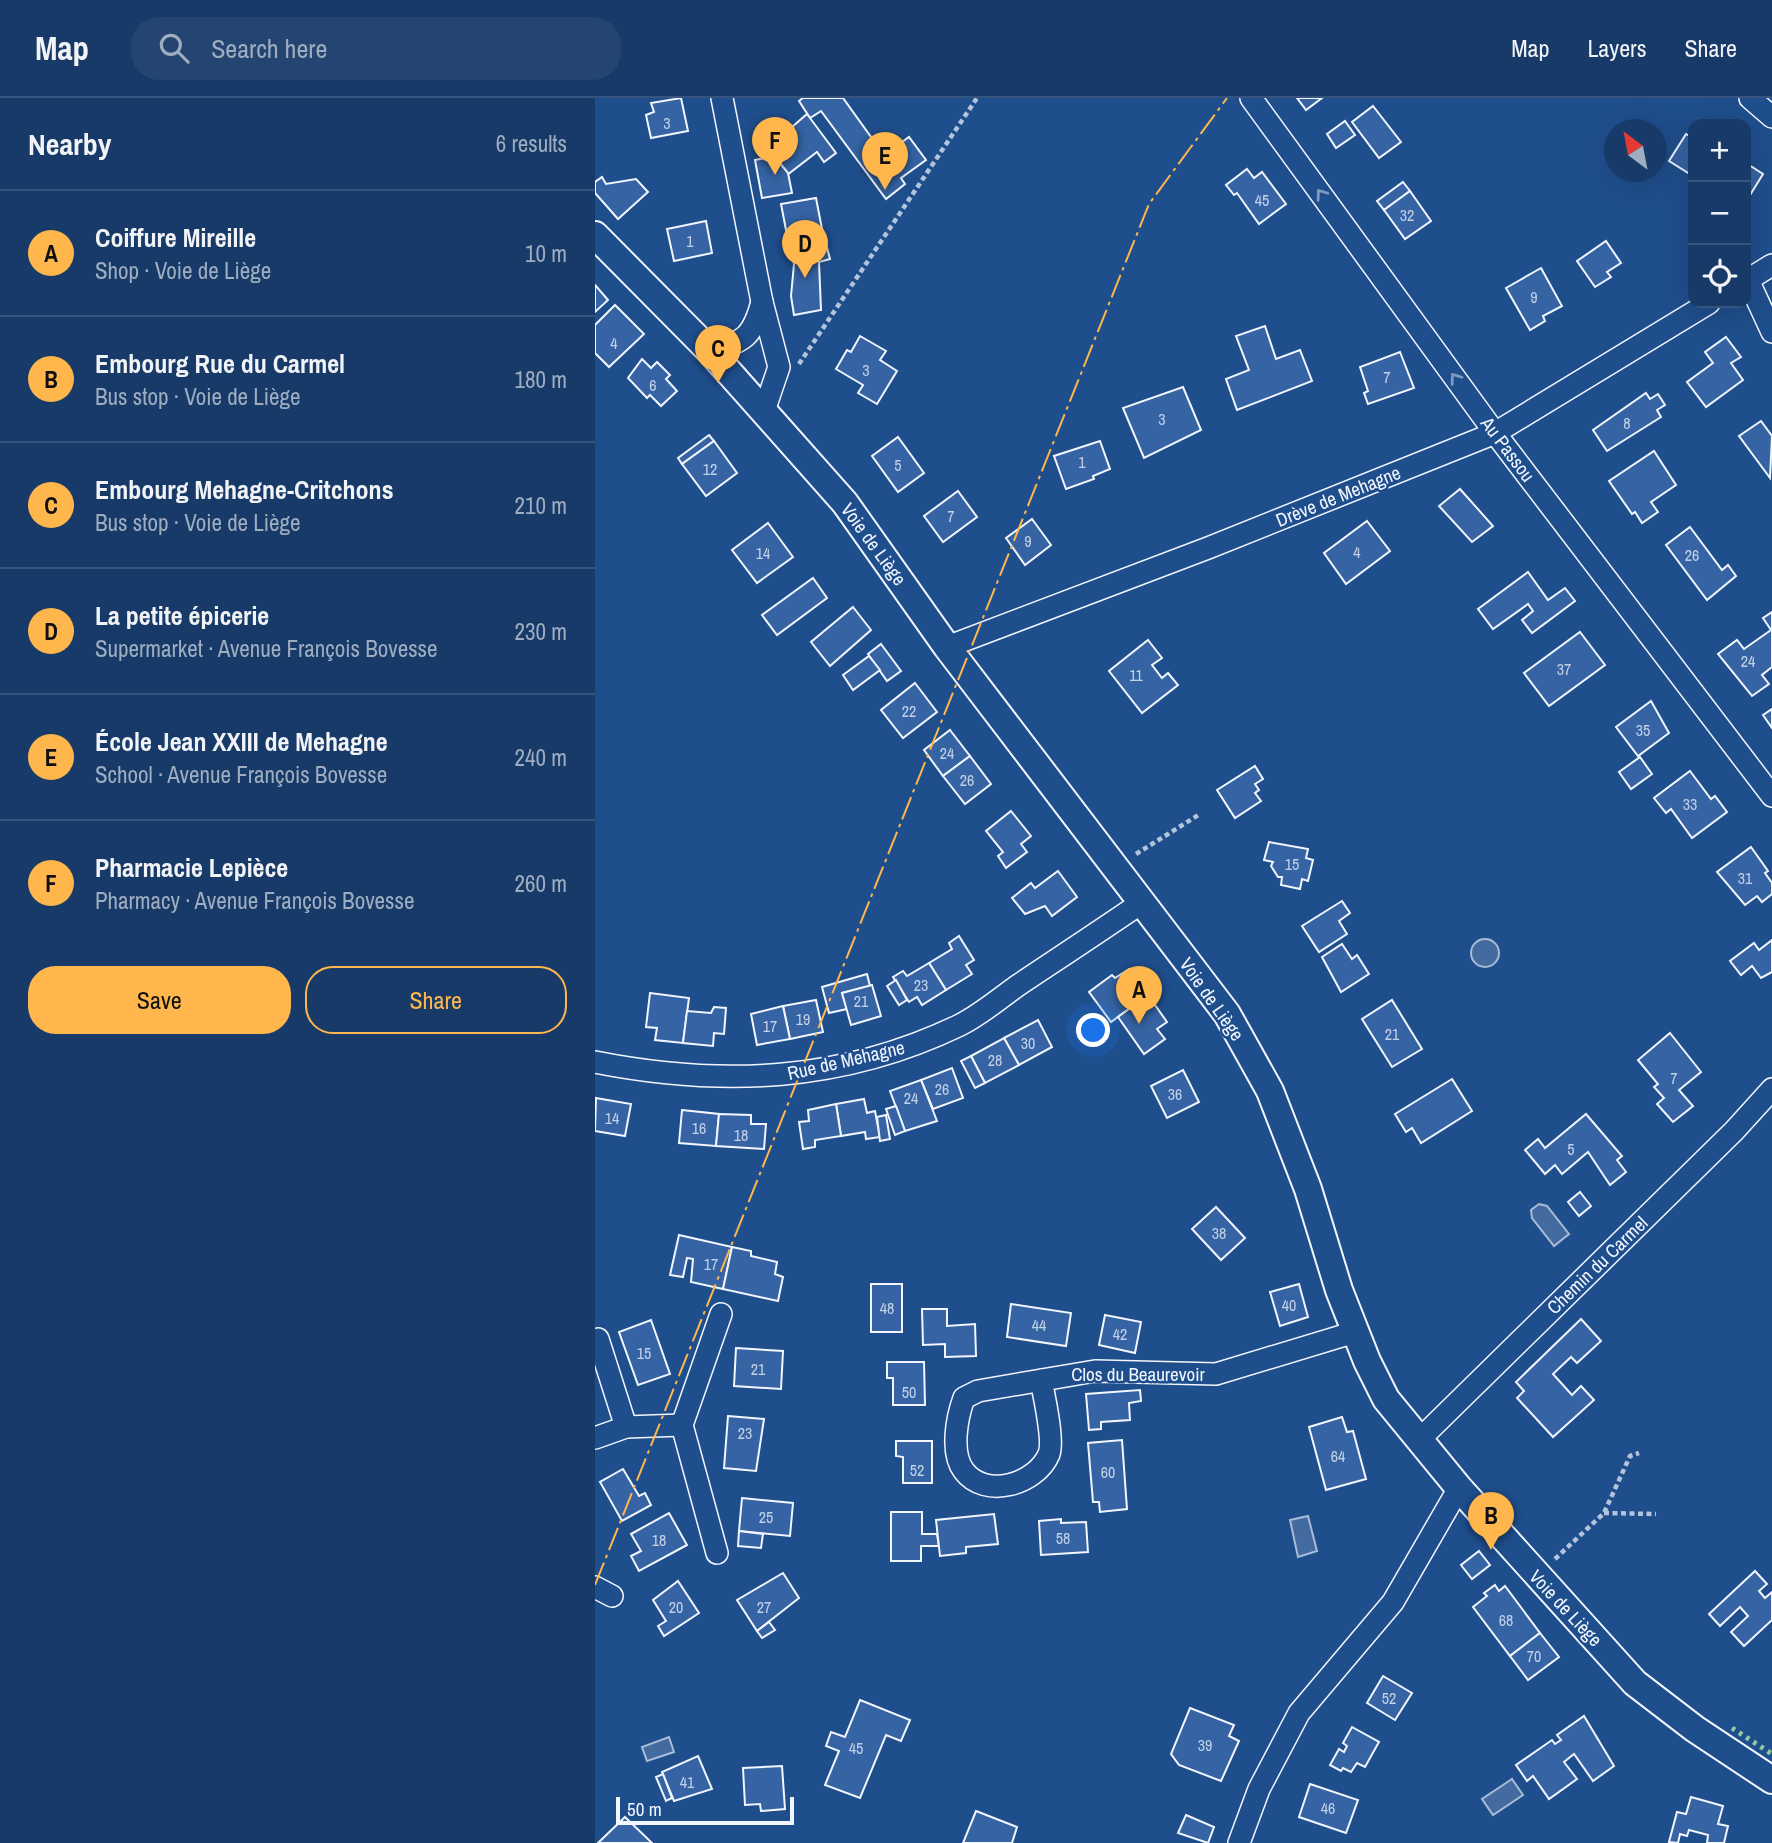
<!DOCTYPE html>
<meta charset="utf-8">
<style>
body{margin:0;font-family:"Archivo Narrow",sans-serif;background:#244571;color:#f1f3f6}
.controls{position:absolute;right:21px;top:21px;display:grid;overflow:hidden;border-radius:14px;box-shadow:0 7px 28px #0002}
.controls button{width:63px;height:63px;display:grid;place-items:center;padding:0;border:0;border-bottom:2px solid #36547d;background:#173a69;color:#f1f3f6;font:35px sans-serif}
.compass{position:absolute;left:1009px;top:21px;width:63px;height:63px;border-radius:50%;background:#173a69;box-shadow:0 7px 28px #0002;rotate:328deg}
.scale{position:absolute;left:21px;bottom:18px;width:178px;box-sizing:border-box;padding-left:7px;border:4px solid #f2f6ff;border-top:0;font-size:19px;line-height:24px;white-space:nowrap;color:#f2f6ff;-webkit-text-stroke:5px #1f4e8c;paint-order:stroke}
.you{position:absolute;left:499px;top:933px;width:24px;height:24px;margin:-18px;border:5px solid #fff;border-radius:50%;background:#1a73e8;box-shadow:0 0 0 10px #1a73e833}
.badge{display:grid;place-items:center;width:46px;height:46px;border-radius:50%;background:#ffb74d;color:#111;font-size:23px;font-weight:700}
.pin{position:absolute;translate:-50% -58px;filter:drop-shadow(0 2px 4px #0008)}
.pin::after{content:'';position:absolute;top:37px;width:24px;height:21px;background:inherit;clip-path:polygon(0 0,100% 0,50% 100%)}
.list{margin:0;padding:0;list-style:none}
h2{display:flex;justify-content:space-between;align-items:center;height:91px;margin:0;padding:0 28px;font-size:30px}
h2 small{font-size:23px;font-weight:400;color:#9eadc0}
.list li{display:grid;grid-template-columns:46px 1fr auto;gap:21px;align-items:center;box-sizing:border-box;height:126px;padding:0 28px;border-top:2px solid #36547d}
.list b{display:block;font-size:26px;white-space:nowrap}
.list p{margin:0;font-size:23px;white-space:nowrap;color:#9eadc0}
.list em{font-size:23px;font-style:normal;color:#9eadc0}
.actions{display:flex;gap:14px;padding:21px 28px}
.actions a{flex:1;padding:16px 0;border:2px solid #ffb74d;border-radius:28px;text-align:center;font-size:24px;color:#ffb74d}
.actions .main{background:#ffb74d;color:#111}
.icon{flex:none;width:38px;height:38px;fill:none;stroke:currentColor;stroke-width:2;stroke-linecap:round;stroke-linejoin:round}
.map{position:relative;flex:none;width:1177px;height:1745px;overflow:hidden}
header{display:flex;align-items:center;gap:42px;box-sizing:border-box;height:98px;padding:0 35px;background:#173a69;border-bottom:2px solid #36547d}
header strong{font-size:33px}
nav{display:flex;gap:38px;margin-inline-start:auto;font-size:24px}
.search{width:490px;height:63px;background:#244571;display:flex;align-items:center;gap:18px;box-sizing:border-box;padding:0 24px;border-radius:28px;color:#9eadc0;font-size:26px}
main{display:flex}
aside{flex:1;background:#173a69}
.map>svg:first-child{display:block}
.water{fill:#446ba0;stroke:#a8bbd7;stroke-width:2}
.building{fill:#3563a3;stroke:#f2f6ff;stroke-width:2}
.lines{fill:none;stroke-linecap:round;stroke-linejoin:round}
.minor-casing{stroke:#f2f6ff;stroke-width:24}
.tertiary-casing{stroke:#f2f6ff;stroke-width:30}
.path{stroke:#b3c4dc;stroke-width:4.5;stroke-dasharray:5 3.5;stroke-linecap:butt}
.minor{stroke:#1f4e8c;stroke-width:21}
.tertiary{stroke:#1f4e8c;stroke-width:26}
.hedge{stroke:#97c8a6;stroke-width:5;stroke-dasharray:3.5 5;stroke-linecap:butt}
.power{stroke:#ffb74d;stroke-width:2;stroke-dasharray:24 5 3.5 5;stroke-linecap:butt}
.oneway{stroke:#7e9ac0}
.labels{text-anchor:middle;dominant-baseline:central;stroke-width:5;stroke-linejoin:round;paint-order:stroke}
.number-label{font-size:16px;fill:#c3d1e8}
.street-label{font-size:19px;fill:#f2f6ff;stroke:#1f4e8c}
</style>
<header>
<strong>Map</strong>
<div class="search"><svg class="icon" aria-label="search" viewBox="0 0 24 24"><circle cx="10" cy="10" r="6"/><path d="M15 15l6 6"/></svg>Search here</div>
<nav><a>Map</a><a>Layers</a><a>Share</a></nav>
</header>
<main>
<aside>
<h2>Nearby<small>6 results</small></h2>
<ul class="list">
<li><span class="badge">A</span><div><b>Coiffure Mireille</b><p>Shop · Voie de Liège</p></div><em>10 m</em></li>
<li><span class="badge">B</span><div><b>Embourg Rue du Carmel</b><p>Bus stop · Voie de Liège</p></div><em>180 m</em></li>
<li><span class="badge">C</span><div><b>Embourg Mehagne-Critchons</b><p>Bus stop · Voie de Liège</p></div><em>210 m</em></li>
<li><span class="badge">D</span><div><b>La petite épicerie</b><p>Supermarket · Avenue François Bovesse</p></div><em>230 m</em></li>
<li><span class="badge">E</span><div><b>École Jean XXIII de Mehagne</b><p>School · Avenue François Bovesse</p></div><em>240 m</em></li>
<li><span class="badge">F</span><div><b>Pharmacie Lepièce</b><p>Pharmacy · Avenue François Bovesse</p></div><em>260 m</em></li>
</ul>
<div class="actions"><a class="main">Save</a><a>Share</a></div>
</aside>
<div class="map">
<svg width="1177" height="1745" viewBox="0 0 1177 1745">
<rect width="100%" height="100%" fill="#1f4e8c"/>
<g class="water">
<circle cx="890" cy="855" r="14"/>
<polygon points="944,1106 952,1108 974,1136 959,1148 937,1120 936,1112"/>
<polygon points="713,1418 722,1453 703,1459 695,1422"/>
<polygon points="74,1639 79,1654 52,1663 47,1649"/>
<polygon points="917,1681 928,1697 898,1717 887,1701"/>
</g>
<g class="building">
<polygon points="86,0 93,33 56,40 51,17 59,14 56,5"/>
<polygon points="208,0 248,0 289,57 314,39 331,62 306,80 310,86 291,101 226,13 215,20 204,3"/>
<polygon points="702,0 727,0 711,12"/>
<polygon points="778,8 806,44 784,60 757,24"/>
<polygon points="212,16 241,55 229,64 222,54 192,77 174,53 192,40 189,36"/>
<polygon points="750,23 760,37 741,50 732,36"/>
<polygon points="1091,36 1098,40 1098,78 1074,63"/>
<polygon points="179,58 193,75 197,95 167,100 160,62"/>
<polygon points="1151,65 1168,76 1152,102 1151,101"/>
<polygon points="652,71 659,80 667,74 691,106 664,126 642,95 639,97 631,87"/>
<polygon points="7,79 11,86 41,81 53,94 23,121 0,95 0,84"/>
<polygon points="808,84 815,93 789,112 782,103"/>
<polygon points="815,93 836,123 810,141 789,112"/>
<polygon points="221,100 227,131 192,137 186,106"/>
<polygon points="111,123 117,155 79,163 72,131"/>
<polygon points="227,131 235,161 224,164 226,212 199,217 196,198 199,166 192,137"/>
<polygon points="1011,143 1026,165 1012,174 1016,179 1000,189 982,163"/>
<polygon points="946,170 967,208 948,218 950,223 935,232 911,190"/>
<polygon points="0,187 13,202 0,214"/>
<polygon points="20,207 49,236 14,269 0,255 0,227"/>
<polygon points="670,228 681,261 705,252 717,283 642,312 631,281 654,272 641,238"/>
<polygon points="265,238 291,253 285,262 302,273 282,306 263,295 268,287 241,271 252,252 256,254"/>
<polygon points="1131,239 1146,259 1136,265 1148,282 1111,309 1092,284 1118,265 1110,254"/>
<polygon points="805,254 819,290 773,306 769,295 773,293 765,269"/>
<polygon points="47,261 56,270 62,264 75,277 71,281 82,293 66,308 55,297 52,300 33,280"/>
<polygon points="588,289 606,332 549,360 528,310"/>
<polygon points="1051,295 1055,301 1063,296 1070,307 1062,312 1066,319 1012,353 998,332"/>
<polygon points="1166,323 1177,338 1175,380 1144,338"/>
<polygon points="114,337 119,343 87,366 83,360"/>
<polygon points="303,339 329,375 303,394 277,358"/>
<polygon points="119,343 142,375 111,398 87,366"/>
<polygon points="505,343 515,371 498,378 499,381 471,391 459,358"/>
<polygon points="1059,353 1081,387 1056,404 1063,414 1047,425 1040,414 1037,416 1014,383"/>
<polygon points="865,391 898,428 877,444 844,408"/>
<polygon points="363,393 382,419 348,444 329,418"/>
<polygon points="437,421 456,447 430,467 411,440"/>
<polygon points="772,423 795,453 751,486 729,455"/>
<polygon points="173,425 198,459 162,485 137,452"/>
<polygon points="1095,429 1127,472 1133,467 1141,478 1112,502 1071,447"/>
<polygon points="933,474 953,502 970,490 980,503 937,535 927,522 938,513 933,506 898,531 883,511"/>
<polygon points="218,480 232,500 182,537 167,517"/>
<polygon points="258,509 276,532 235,568 216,544"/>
<polygon points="1177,514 1177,569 1167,577 1174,586 1157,598 1123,556 1142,542 1149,551 1176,532 1168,520"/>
<polygon points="985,534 1010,567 954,608 929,575"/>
<polygon points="553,542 567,560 557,567 567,580 573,575 583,587 547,615 514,573"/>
<polygon points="286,546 306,573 292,583 273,556"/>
<polygon points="274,558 285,572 258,592 248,577"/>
<polygon points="320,585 342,614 308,640 286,612"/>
<polygon points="1056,603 1074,635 1043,658 1021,629"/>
<polygon points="1177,611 1177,630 1168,617"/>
<polygon points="355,632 375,658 348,678 329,652"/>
<polygon points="375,658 396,686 370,706 348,678"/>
<polygon points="1045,659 1057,676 1036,691 1024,674"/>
<polygon points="660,668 668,681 660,686 664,692 660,695 666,703 640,720 622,692"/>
<polygon points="1095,673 1116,701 1120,698 1132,714 1097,740 1076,711 1071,715 1059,700"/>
<polygon points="416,713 436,738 426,746 432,754 411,770 403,758 408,754 391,733"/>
<polygon points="674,744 713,751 711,760 718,762 713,783 707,781 705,791 686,787 687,779 683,779 676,768 678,764 669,762"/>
<polygon points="1156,749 1173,773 1170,775 1177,785 1177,796 1167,804 1162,798 1150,807 1122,774"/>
<polygon points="463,773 482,799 457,818 450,808 430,816 417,800 436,785 440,790"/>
<polygon points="747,803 755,815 744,823 752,836 724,854 707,828"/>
<polygon points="364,838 379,862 371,867 377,876 351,892 334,865 357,851 354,845"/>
<polygon points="1177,842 1177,874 1166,880 1157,868 1146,877 1135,863 1159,845 1164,852"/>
<polygon points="747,846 757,861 762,857 774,876 746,894 727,859"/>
<polygon points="334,865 351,892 327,907 322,899 314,904 298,879 308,873 312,878"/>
<polygon points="534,871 553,897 516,924 494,894 517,877 520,880"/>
<polygon points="272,876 275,888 247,895 252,911 234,915 227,889"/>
<polygon points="301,882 312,902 304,907 292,888"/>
<polygon points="277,887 286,918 256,927 247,895"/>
<polygon points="55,895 94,900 88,945 60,942 62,930 51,929"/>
<polygon points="553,897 572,924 562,931 570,941 549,956 523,919"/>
<polygon points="221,902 228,934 195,941 188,908"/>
<polygon points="797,902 827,951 797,969 767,921"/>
<polygon points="188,908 195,941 162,947 156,916"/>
<polygon points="119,909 131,910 129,936 119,935 118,948 88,945 92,913 116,915"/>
<polygon points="443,922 457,949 424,967 409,940"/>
<polygon points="1075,935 1106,974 1084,992 1098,1008 1078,1024 1062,1006 1069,1000 1059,989 1063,986 1043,962"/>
<polygon points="409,940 424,967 390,985 376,958"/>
<polygon points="376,958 390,985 380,990 366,963"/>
<polygon points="357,970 368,1000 338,1011 326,982"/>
<polygon points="588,972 604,1004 572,1020 556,988"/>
<polygon points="857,981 877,1013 826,1045 817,1030 811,1034 800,1016"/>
<polygon points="326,982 342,1023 310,1033 295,993"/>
<polygon points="1,1000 36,1006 30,1038 0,1033"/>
<polygon points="269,1001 272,1015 280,1013 285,1039 271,1041 270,1034 246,1038 241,1006"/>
<polygon points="241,1006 246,1038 220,1042 220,1049 208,1051 204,1024 214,1023 213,1012"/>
<polygon points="301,1008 310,1033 300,1037 291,1011"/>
<polygon points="87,1012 124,1016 121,1048 84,1045"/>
<polygon points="124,1016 156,1017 156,1026 171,1026 169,1051 121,1048"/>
<polygon points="991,1016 1027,1058 1022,1062 1031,1074 1015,1087 993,1054 967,1076 960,1067 950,1076 930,1052 943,1041 950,1050"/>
<polygon points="291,1017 295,1041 285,1043 282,1019"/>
<polygon points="985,1094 996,1108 984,1118 973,1104"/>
<polygon points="621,1109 650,1140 626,1162 597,1131"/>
<polygon points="84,1137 137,1149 128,1191 96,1184 98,1161 92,1160 88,1179 75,1177"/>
<polygon points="137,1149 156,1153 156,1158 182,1164 180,1176 188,1179 183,1203 128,1191"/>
<rect x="276" y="1186" width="31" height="48"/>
<polygon points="704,1186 713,1219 685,1228 675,1194"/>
<polygon points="416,1206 476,1215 471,1248 412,1239"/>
<polygon points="327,1211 352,1211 352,1228 380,1226 381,1258 350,1259 350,1246 328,1247"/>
<polygon points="510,1217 546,1224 540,1255 504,1247"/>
<polygon points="986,1221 1006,1243 982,1265 976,1259 958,1276 977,1297 986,1288 999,1302 958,1339 922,1300 929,1293 921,1284"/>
<polygon points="56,1222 75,1276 43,1287 24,1234"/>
<polygon points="141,1250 188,1253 186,1291 139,1288"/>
<polygon points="292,1264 329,1264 330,1307 298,1307 298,1280 292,1280"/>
<polygon points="545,1292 546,1303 534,1305 535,1322 506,1324 506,1331 494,1332 491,1296"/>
<polygon points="133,1318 169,1321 161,1373 129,1370"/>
<polygon points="747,1319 752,1334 758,1333 771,1381 731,1392 714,1329"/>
<polygon points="527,1342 532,1411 505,1414 504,1404 498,1404 493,1345"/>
<polygon points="301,1343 337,1343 337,1385 308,1385 308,1359 301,1358"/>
<polygon points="28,1371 44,1398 50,1395 56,1407 27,1423 5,1384"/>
<polygon points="147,1400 198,1405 195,1438 144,1433"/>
<polygon points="296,1414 327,1414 327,1436 342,1436 344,1448 326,1448 326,1463 296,1463"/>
<polygon points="74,1415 92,1447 44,1473 36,1458 46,1453 36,1436"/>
<polygon points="399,1416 403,1446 371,1449 371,1455 345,1458 341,1422"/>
<polygon points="466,1421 466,1425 491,1424 493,1454 446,1457 444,1423"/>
<polygon points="144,1433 168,1436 166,1450 143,1448"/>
<polygon points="884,1453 895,1467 877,1481 866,1467"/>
<polygon points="1160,1473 1172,1486 1164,1493 1170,1500 1177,1494 1177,1522 1149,1548 1136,1534 1153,1518 1145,1509 1125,1528 1114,1516"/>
<polygon points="188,1475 204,1500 162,1533 142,1502"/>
<polygon points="83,1483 104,1515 69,1538 63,1528 71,1523 58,1502"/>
<polygon points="900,1487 904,1493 910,1488 945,1535 915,1558 878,1509 892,1498 889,1495"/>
<polygon points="174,1524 180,1532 167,1540 162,1533"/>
<polygon points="945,1535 964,1559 933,1582 915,1558"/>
<polygon points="788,1578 817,1595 800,1622 772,1605"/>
<polygon points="265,1602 315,1622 306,1643 291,1637 265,1700 230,1687 244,1653 231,1648 236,1634 250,1639"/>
<polygon points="595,1610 639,1627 634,1638 644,1643 626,1683 584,1667 576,1656"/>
<polygon points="989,1618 1019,1668 998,1683 979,1656 969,1664 982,1681 954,1701 938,1678 932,1683 921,1667 957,1642 960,1646 966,1642 962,1637"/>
<polygon points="757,1629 784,1644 770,1669 762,1665 756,1674 748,1670 746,1673 735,1667 744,1651 749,1654 752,1648 748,1645"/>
<polygon points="103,1658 117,1691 79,1703 67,1674"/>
<polygon points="187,1668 190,1711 166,1713 165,1706 150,1707 148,1670"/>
<polygon points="68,1676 77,1700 71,1703 61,1679"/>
<polygon points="715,1686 763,1702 751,1735 704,1719"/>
<polygon points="1096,1699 1128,1708 1123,1726 1133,1728 1129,1745 1112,1745 1113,1737 1094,1732 1092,1738 1085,1736 1083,1745 1074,1744 1082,1714 1091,1716"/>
<polygon points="381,1713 422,1729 417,1745 368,1745"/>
<polygon points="591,1717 619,1729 613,1745 583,1735"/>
<polygon points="30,1719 57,1745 3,1745"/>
</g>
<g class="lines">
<defs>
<g id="minor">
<polyline points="127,0 167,204 184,269 169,313"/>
<polyline points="656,0 900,335 1177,698"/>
<polyline points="1155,0 1177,19"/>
<polyline points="1153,182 1177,234"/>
<polyline points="1151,183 1177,167"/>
<path d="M 116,254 C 149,242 157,241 167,204"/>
<polyline points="352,549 613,450 900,335 1114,205"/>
<path d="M 0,964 C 127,989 247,984 365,927 C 385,917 404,901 422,888 C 464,860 505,833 546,805"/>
<polyline points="3,1241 31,1329"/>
<path d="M 446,1282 C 449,1297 459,1343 454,1356 C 441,1387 390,1401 369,1373 C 355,1355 362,1319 369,1300 L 383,1293 L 500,1273 L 621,1276 L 760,1234"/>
<polyline points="0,1340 31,1329 87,1327"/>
<polyline points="825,1341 1139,1033 1177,991"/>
<polyline points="122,1455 87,1327 126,1216"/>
<polyline points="0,1489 17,1498"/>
<polyline points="644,1745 664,1691 704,1615 798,1504 864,1390"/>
</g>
<polyline id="tertiary" points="0,137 116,254 250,405 352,549 632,916 675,993 713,1091 744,1192 772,1263 791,1301 864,1390 1040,1585 1100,1631 1177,1682"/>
</defs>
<use href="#minor" class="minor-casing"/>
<use href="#tertiary" class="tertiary-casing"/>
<g class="path">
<polyline points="204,266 382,0"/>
<polyline points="541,756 605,716"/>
<polyline points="1009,1415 1061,1416"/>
<polyline points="960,1461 1009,1415 1035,1358 1044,1355"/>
</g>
<use href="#minor" class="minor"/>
<use href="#tertiary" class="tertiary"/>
<polyline class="hedge" points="1137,1630 1177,1656"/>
<polyline class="power" points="0,1487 554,106 632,0"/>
</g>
<defs><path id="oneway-chevron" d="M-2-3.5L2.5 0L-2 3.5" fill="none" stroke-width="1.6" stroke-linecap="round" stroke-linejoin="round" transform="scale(1.75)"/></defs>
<g class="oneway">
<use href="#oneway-chevron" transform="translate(726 96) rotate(-126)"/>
<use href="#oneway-chevron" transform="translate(860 280) rotate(-126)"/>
</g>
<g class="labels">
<g class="number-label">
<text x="72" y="25">3</text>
<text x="667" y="102">45</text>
<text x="812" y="117">32</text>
<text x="95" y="143">1</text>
<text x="939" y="199">9</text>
<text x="19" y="245">4</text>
<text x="271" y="272">3</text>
<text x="792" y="279">7</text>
<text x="58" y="287">6</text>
<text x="567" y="321">3</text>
<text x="1032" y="325">8</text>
<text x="487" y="364">1</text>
<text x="303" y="367">5</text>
<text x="115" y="371">12</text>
<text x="356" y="418">7</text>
<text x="433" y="443">9</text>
<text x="762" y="454">4</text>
<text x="168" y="455">14</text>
<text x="1097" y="457">26</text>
<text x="1153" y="563">24</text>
<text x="969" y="571">37</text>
<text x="541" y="577">11</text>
<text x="314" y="613">22</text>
<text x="1048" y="632">35</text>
<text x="352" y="655">24</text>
<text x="372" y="682">26</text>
<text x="1095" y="706">33</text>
<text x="697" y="766">15</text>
<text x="1150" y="780">31</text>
<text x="326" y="887">23</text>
<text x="266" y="903">21</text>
<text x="208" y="921">19</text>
<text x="175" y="928">17</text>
<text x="797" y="936">21</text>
<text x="433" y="945">30</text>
<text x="400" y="962">28</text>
<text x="1079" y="980">7</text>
<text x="347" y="991">26</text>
<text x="580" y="996">36</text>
<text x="316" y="1000">24</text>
<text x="17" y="1020">14</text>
<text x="104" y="1030">16</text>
<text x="146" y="1037">18</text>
<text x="976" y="1051">5</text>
<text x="624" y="1135">38</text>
<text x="116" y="1166">17</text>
<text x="694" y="1207">40</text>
<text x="292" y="1210">48</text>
<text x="444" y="1227">44</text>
<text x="525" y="1236">42</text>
<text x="49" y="1255">15</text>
<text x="163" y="1271">21</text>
<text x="314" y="1294">50</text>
<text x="150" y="1335">23</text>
<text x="743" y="1358">64</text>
<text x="322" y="1372">52</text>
<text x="513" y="1374">60</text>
<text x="171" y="1419">25</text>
<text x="468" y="1440">58</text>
<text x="64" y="1442">18</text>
<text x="81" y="1509">20</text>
<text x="169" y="1509">27</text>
<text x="911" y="1522">68</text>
<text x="939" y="1558">70</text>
<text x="794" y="1600">52</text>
<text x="610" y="1647">39</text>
<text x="261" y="1650">45</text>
<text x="92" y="1684">41</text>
<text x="733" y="1710">46</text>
</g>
<g class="street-label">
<text transform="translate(913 351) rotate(53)">Au Passou</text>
<text transform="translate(743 398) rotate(-22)">Drève de Mehagne</text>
<text transform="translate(279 446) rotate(54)">Voie de Liège</text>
<text transform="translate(617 901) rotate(55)">Voie de Liège</text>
<text transform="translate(251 962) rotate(-13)">Rue de Mehagne</text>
<text transform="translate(1002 1167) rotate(-44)">Chemin du Carmel</text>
<text x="543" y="1276">Clos du Beaurevoir</text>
<text transform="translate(971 1510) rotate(47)">Voie de Liège</text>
</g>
</g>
</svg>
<div class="controls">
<button>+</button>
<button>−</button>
<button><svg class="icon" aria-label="locate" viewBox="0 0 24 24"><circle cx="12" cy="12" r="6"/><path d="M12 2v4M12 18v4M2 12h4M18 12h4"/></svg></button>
</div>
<svg class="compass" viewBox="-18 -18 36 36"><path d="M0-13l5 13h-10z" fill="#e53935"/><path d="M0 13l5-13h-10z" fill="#9eadc0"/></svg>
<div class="scale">50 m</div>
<div class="you"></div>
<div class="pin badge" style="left:544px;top:926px">A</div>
<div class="pin badge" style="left:896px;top:1452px">B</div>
<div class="pin badge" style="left:123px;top:285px">C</div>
<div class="pin badge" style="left:210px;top:180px">D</div>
<div class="pin badge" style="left:290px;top:92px">E</div>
<div class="pin badge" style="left:180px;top:77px">F</div>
</div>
</main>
